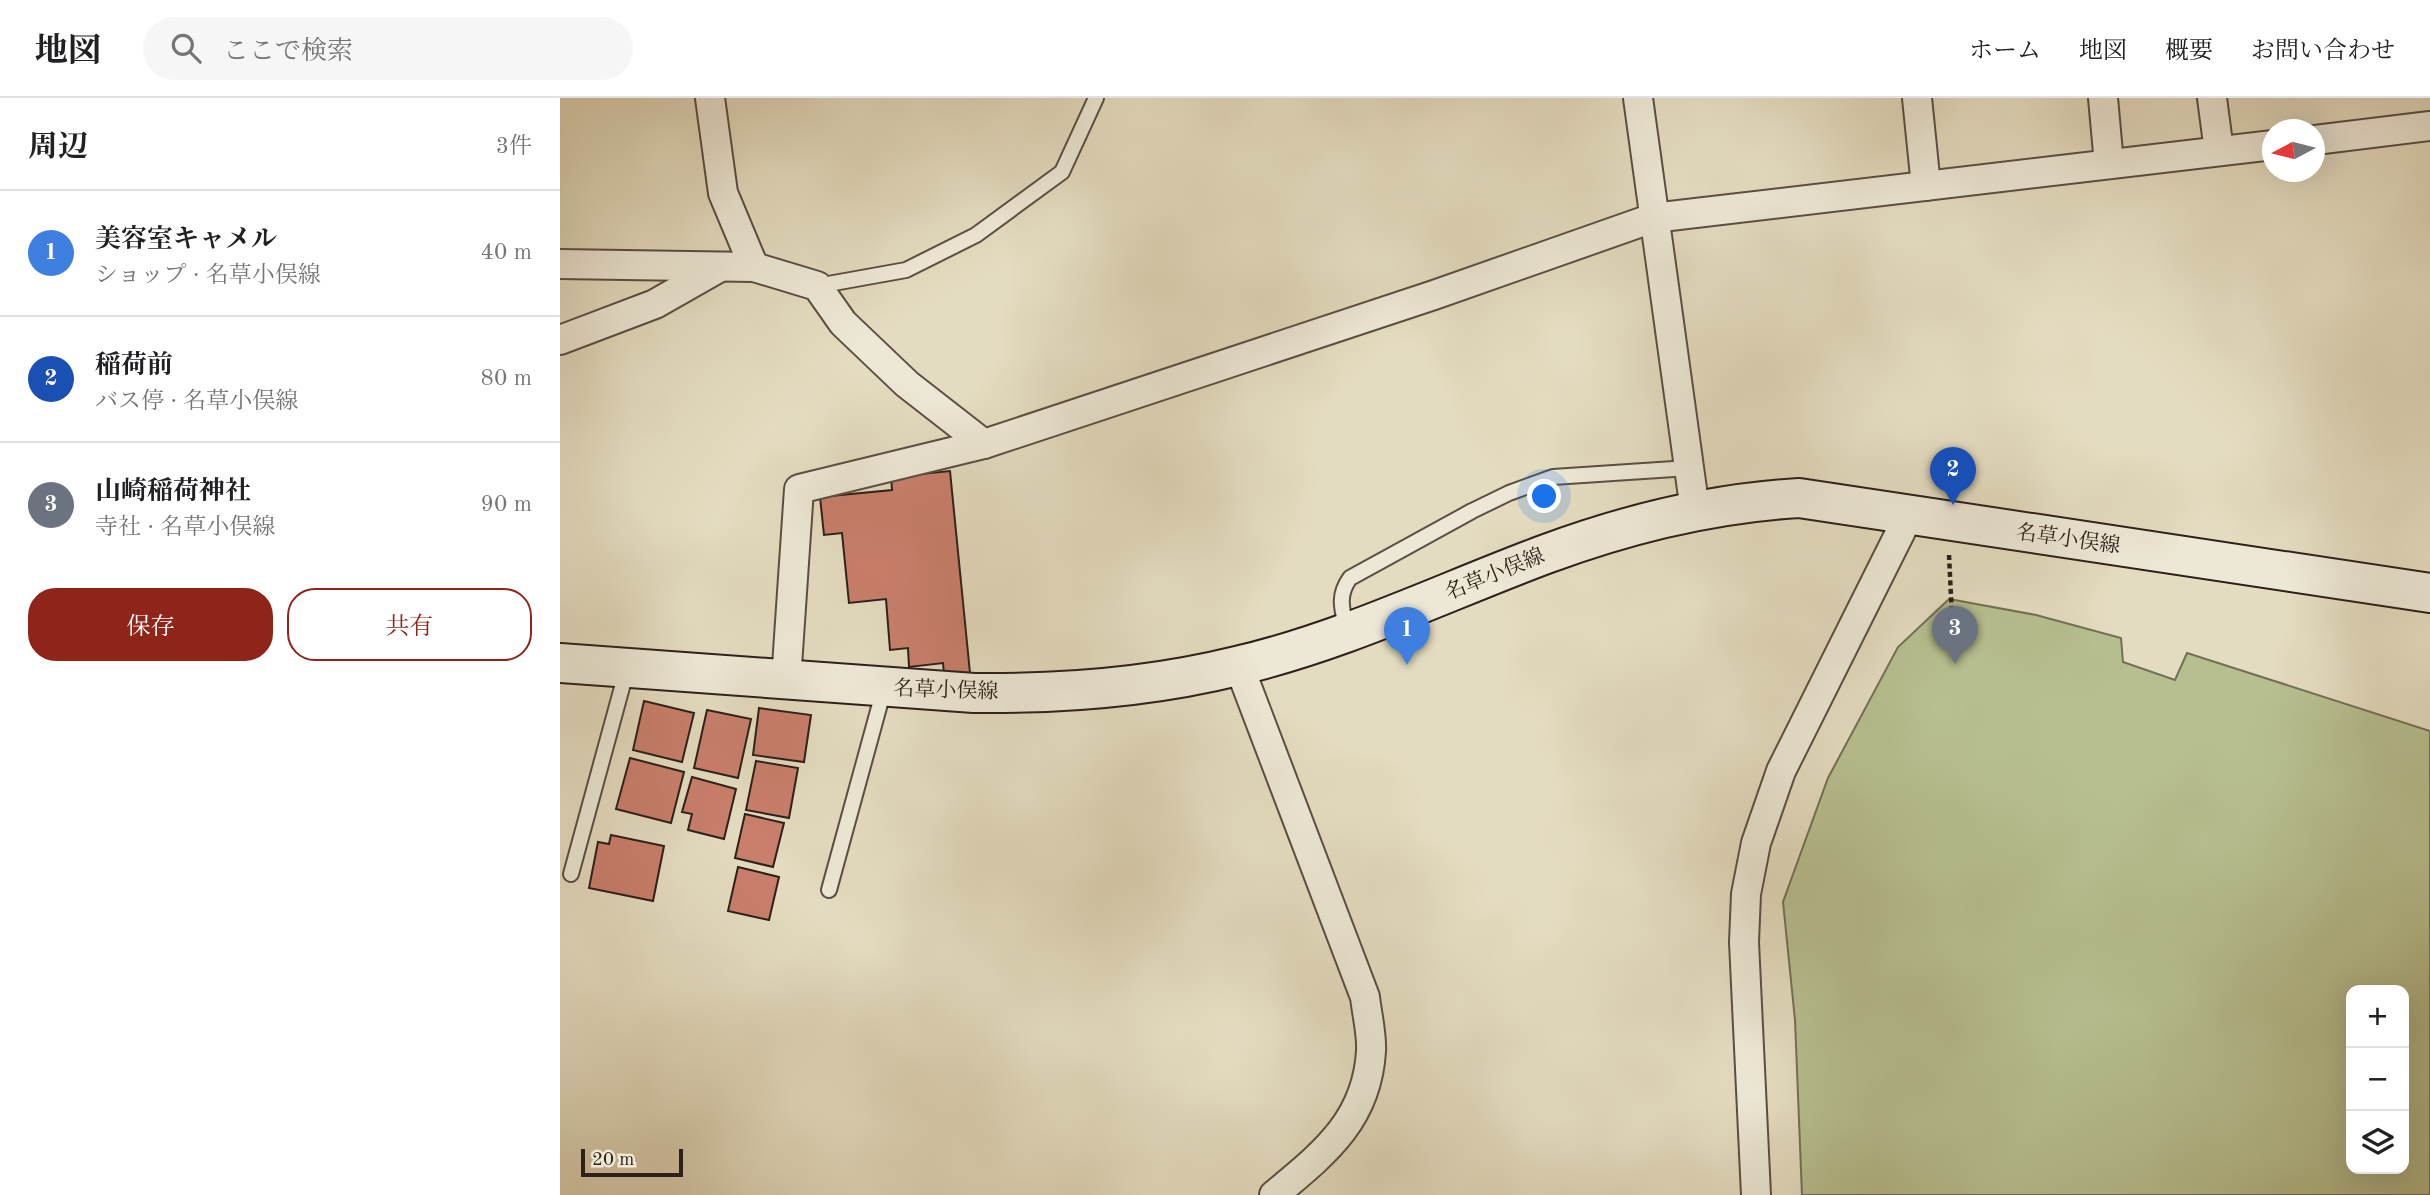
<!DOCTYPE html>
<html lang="ja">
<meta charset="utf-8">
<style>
body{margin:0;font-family:"Old Standard TT","Noto Serif JP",serif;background:#f6f6f6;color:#202124}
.controls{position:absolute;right:21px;bottom:21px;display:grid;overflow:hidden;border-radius:14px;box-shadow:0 7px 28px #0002}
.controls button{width:63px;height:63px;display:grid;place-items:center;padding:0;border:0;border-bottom:2px solid #e0e0e0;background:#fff;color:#202124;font:35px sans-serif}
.compass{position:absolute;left:1702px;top:21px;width:63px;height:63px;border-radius:50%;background:#fff;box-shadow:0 7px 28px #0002;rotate:263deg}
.scale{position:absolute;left:21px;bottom:18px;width:102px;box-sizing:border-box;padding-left:7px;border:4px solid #2c2019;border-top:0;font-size:19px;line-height:24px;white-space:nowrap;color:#2c2019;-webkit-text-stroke:5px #ede8d6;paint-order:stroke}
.you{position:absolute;left:985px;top:399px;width:24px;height:24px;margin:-18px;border:5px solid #fff;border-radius:50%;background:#1a73e8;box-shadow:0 0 0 10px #1a73e833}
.badge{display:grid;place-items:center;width:46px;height:46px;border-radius:50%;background:#8f2418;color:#fff;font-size:23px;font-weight:700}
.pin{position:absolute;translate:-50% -58px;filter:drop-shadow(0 2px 4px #0008)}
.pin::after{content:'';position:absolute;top:37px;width:24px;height:21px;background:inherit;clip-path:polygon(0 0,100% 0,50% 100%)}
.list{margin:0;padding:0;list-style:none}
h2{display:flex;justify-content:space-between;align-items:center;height:91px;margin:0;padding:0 28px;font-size:30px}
h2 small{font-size:23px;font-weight:400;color:#757577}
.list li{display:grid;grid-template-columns:46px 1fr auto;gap:21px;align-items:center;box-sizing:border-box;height:126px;padding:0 28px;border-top:2px solid #e0e0e0}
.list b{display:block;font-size:26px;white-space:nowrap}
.list p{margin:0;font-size:23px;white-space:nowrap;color:#757577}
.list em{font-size:23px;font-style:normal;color:#757577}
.actions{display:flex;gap:14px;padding:21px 28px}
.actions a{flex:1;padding:16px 0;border:2px solid #8f2418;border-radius:28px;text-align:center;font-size:24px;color:#8f2418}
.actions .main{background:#8f2418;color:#fff}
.icon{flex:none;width:38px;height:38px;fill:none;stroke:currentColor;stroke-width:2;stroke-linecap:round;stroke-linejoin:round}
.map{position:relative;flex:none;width:1870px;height:1097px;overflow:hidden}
header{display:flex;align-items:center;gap:42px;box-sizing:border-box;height:98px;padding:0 35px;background:#fff;border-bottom:2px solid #e0e0e0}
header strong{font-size:33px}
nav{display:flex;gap:38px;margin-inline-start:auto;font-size:24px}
.search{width:490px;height:63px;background:#f6f6f6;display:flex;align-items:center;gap:18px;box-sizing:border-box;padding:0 24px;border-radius:38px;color:#757577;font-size:26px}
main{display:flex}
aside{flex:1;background:#fff}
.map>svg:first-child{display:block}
.green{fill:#b7bf90;stroke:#727054;stroke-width:2;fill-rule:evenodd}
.building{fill:#c97f6c;stroke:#2c2019;stroke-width:2}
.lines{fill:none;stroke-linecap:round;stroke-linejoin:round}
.lane-casing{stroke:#5a4f43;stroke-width:18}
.street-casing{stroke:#5a4f43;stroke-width:32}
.secondary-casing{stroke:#2c2019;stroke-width:42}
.path{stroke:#2c2019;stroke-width:4.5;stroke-dasharray:5 3.5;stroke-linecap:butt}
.lane{stroke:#ede8d6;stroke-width:14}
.street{stroke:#ede8d6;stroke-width:28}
.secondary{stroke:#ede8d6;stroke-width:38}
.labels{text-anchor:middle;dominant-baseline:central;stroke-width:7;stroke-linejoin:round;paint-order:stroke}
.street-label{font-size:21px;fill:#2c2019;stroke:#ede8d6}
</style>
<header>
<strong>地図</strong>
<div class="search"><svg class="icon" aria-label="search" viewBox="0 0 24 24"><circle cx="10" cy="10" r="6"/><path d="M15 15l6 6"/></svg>ここで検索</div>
<nav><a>ホーム</a><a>地図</a><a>概要</a><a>お問い合わせ</a></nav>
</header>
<main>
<aside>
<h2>周辺<small>3件</small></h2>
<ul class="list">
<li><span class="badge" style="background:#3f7fe0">1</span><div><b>美容室キャメル</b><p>ショップ · 名草小俣線</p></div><em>40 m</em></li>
<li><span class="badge" style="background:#1a4fb4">2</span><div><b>稲荷前</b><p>バス停 · 名草小俣線</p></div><em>80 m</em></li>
<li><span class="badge" style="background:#6b7280">3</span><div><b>山崎稲荷神社</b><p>寺社 · 名草小俣線</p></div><em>90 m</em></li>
</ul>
<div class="actions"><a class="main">保存</a><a>共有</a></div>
</aside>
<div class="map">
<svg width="1870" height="1097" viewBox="0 0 1870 1097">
<rect width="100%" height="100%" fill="#e4dcc0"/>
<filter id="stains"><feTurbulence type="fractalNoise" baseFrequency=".00286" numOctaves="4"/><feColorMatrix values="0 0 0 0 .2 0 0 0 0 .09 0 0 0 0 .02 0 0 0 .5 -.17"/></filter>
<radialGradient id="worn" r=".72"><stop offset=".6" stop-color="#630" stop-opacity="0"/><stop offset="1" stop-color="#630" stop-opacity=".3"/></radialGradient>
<path class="green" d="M 1389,501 L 1476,517 L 1561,540 L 1563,564 L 1615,582 L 1627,555 L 1870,633 L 1870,1097 L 1242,1097 L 1235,922 L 1223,804 L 1268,680 L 1338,549 ZM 1791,892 L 1844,892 L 1844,1071 L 1791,1071 Z"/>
<g class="building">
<polygon points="390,373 410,575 384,577 383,565 349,569 348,550 330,552 326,501 289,505 282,435 264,437 260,399 332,392 331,379"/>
<polygon points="84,603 134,615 122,664 73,652"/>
<polygon points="199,610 251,617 244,664 193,657"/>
<polygon points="147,612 191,621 178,680 134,670"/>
<polygon points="70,660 124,674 111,725 56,711"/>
<polygon points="196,663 238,670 229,720 186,712"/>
<polygon points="132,679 176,691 164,741 128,732 132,716 122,714"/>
<polygon points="185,716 224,725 213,769 175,760"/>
<polygon points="51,737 104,748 93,803 29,790 38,744 49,746"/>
<polygon points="178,769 219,779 209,822 168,813"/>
</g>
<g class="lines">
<defs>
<g id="lane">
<polyline points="257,188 346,172 416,137 502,74 536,0"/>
<path d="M 787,532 C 782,511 777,498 790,480 L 912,413 L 949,395 L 993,379 L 1129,370"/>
<polyline points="11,776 67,571"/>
<polyline points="269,792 324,591"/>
</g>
<g id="street">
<polyline points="150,0 163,95 194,169"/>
<polyline points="1078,0 1135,413"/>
<polyline points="1357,0 1366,88"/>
<polyline points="1543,0 1549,66"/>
<polyline points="1652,0 1659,53"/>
<polyline points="1755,42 1870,28"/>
<polyline points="0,166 194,169 257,188 283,225 347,286 424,346"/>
<polyline points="0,242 95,206 160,169"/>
<path d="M 679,568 L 805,899 C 807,917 812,936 811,953 C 807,1023 763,1056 714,1097"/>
<polyline points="226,583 239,391 424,346 874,197 1093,120 1713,47"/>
<polyline points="1196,1097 1184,844 1186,796 1196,745 1221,673 1341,433 1347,416"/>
</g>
<path id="secondary" d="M 0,565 L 414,595 C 502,596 592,589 677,568 C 784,543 884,494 986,456 C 1067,426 1154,405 1239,400 L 1870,495"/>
</defs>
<use href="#lane" class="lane-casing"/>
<use href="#street" class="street-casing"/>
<use href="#secondary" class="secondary-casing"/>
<polyline class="path" points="1389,457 1393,540"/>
<use href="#lane" class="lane"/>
<use href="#street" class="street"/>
<use href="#secondary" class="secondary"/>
</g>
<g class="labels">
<g class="street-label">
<text transform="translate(1508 442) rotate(8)">名草小俣線</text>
<text transform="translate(935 477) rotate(-22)">名草小俣線</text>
<text transform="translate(386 593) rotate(2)">名草小俣線</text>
</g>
</g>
<rect width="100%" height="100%" filter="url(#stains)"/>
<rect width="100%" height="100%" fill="url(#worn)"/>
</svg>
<div class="controls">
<button>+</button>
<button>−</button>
<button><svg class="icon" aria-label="layers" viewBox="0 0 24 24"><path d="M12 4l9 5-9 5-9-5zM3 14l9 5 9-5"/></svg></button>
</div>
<svg class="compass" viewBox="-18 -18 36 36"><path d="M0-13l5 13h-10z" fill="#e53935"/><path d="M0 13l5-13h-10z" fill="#757577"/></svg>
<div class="scale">20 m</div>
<div class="you"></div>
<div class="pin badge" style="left:847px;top:567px;background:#3f7fe0">1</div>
<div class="pin badge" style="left:1393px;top:407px;background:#1a4fb4">2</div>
<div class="pin badge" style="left:1395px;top:566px;background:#6b7280">3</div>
</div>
</main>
